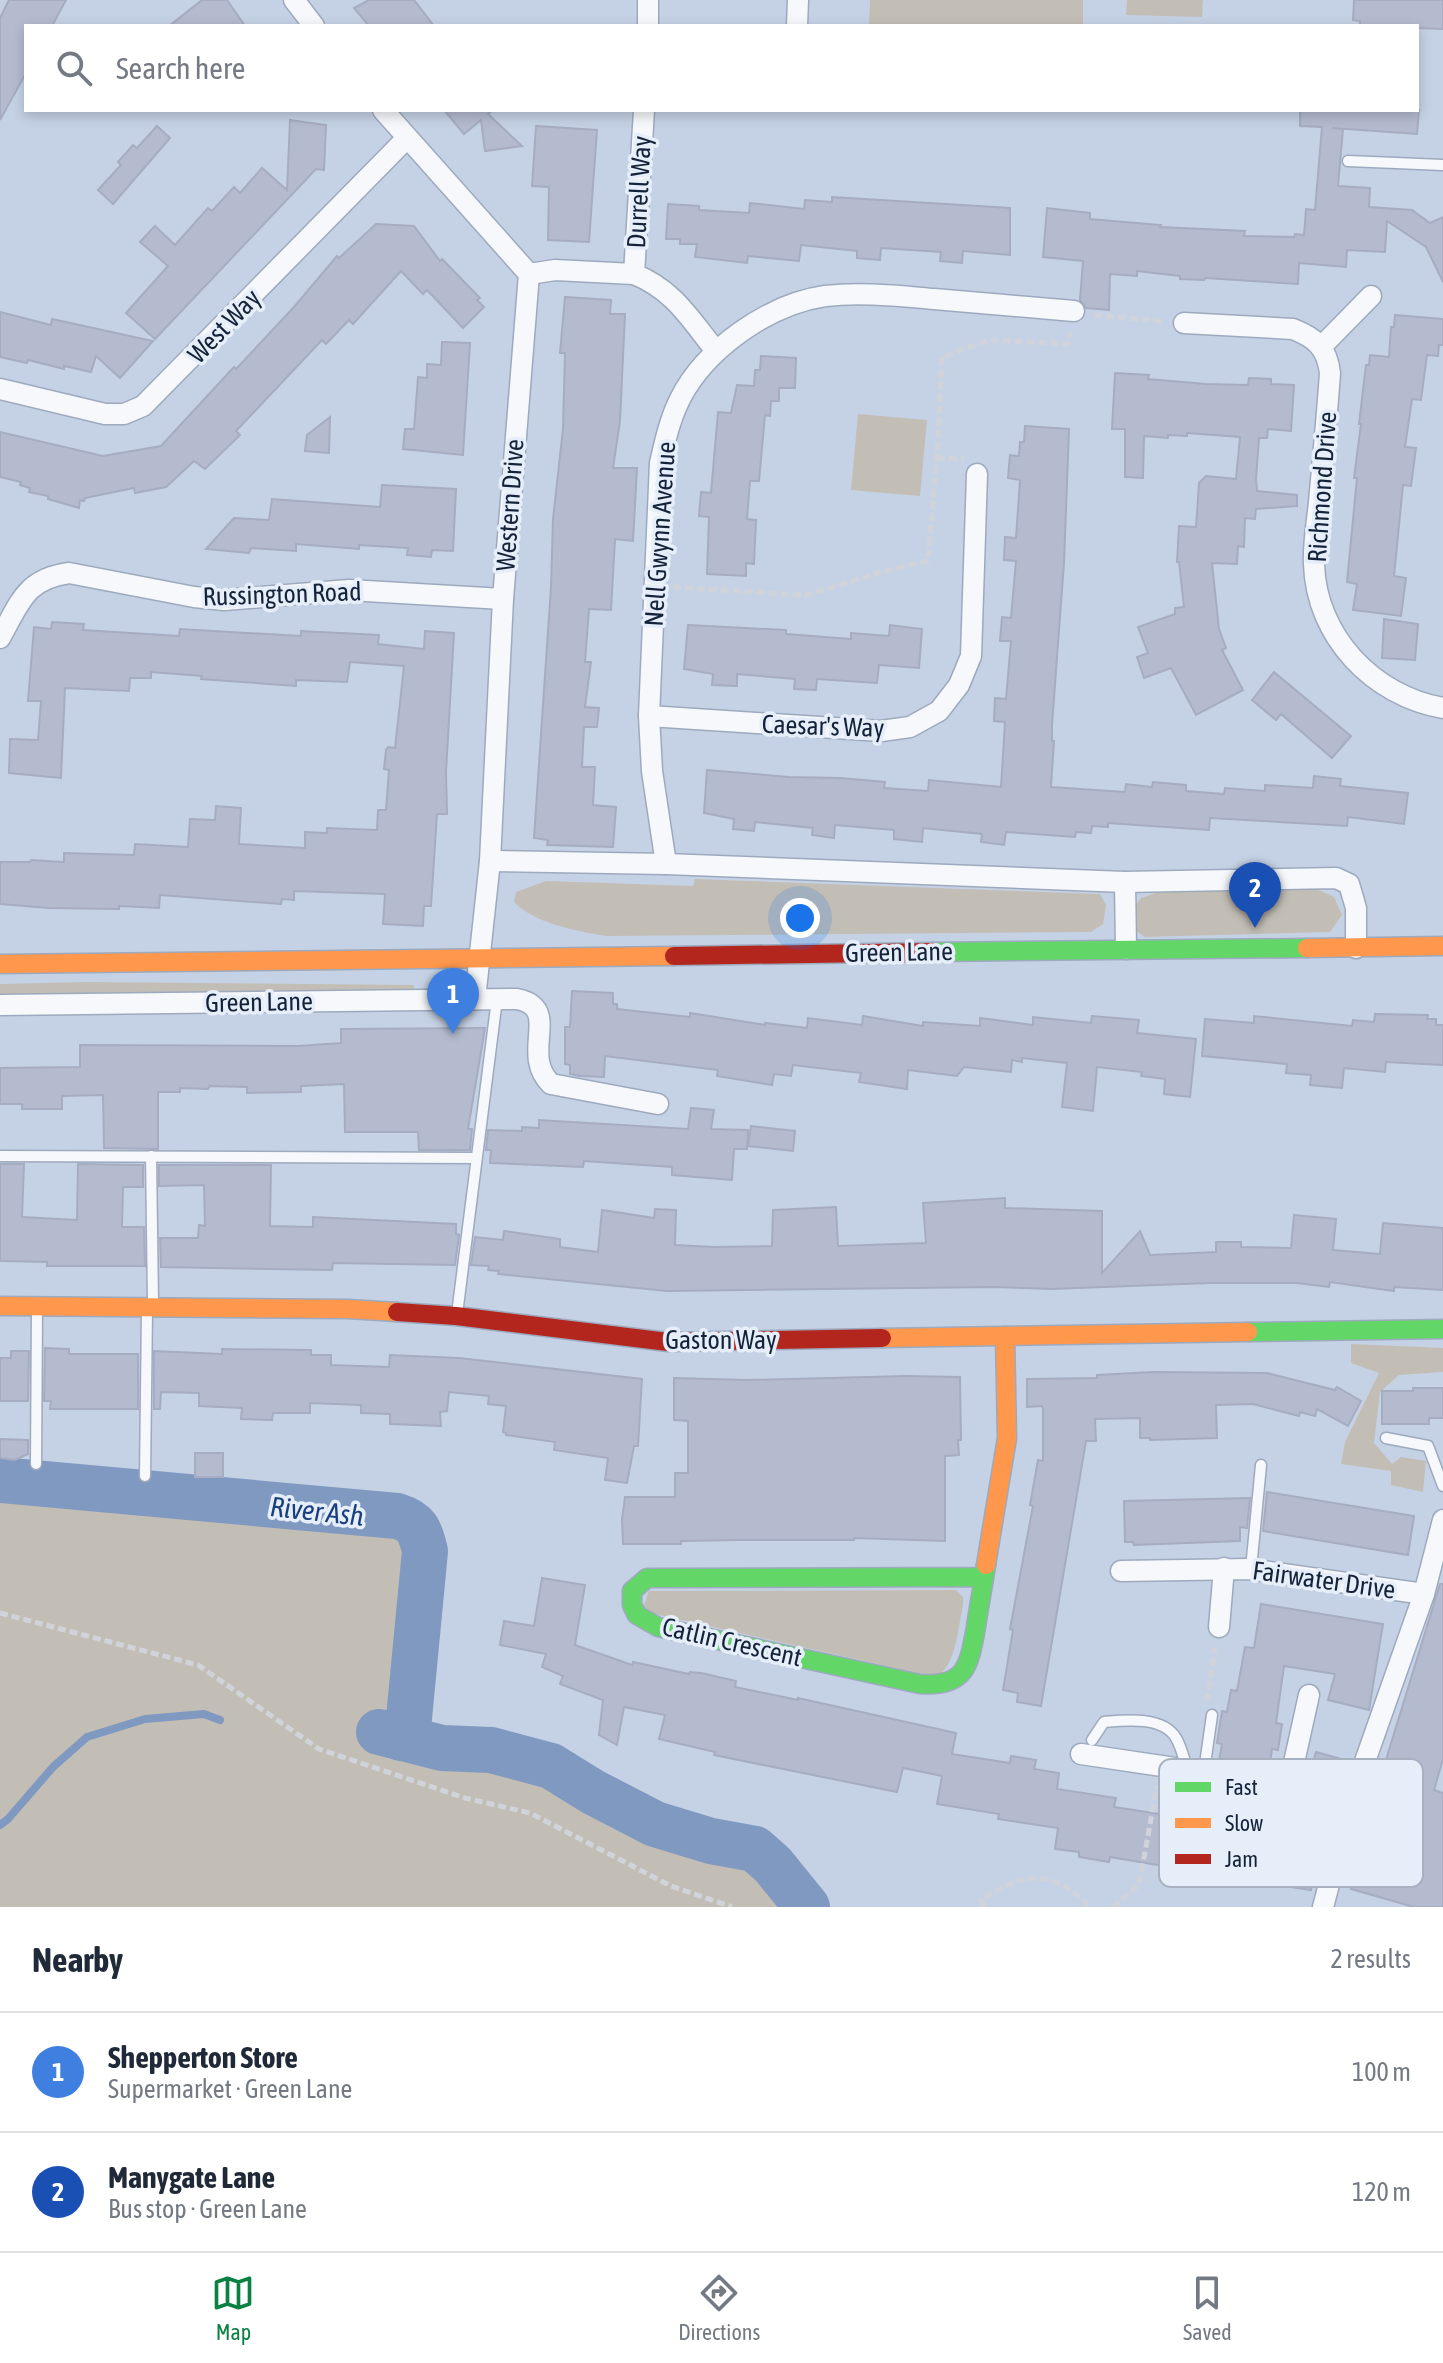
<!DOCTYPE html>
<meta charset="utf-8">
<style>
body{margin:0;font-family:"Asap Condensed",sans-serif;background:#f6f6f7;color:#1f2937}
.you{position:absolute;left:800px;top:918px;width:28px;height:28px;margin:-20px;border:6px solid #fff;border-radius:50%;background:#1a73e8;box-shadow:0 0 0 12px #1a73e833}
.badge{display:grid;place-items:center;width:52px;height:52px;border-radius:50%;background:#0b8043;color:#fff;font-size:26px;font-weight:700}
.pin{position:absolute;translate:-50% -66px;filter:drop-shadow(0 2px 4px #0008)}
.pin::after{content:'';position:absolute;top:42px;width:28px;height:24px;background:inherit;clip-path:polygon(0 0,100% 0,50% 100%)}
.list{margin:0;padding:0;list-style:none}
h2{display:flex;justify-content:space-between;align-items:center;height:104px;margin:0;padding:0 32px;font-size:34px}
h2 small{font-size:26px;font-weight:400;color:#747a83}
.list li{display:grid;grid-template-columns:52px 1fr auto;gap:24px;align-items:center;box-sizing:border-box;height:120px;padding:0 32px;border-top:2px solid #e0e1e3}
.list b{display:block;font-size:30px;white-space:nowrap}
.list p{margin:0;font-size:26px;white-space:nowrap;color:#747a83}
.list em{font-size:26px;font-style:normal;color:#747a83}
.icon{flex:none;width:44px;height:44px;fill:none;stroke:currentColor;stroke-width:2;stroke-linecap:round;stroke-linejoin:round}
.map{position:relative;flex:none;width:1443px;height:1907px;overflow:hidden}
.search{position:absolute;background:#fff;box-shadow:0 4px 12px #0003;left:24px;right:24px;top:24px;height:88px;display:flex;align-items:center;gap:20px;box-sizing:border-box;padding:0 28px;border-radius:0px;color:#747a83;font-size:30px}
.sheet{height:344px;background:#fff}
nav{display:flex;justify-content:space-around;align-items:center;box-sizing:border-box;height:112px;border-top:2px solid #e0e1e3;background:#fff;font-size:22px;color:#747a83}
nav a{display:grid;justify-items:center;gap:4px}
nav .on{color:#0b8043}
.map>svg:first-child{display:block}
.green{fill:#c3beb5}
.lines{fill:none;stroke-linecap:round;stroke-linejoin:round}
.stream{stroke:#7f99c1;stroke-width:8}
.river{stroke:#7f99c1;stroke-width:46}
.building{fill:#b4bbcf;stroke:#a6acc1;stroke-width:2}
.lane-casing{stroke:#9daabe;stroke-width:13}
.street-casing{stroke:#9daabe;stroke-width:23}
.fast-casing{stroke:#9daabe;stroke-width:21}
.slow-casing{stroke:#9daabe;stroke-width:21}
.jam-casing{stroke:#9daabe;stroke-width:21}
.path{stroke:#d0d4da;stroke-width:5;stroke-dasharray:8 4;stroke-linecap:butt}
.lane{stroke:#f6f8fb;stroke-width:10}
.street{stroke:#f6f8fb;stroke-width:20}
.fast{stroke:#63d668;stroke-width:18}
.slow{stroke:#ff974d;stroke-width:18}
.jam{stroke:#b3261e;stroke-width:18}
.labels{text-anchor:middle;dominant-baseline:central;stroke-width:7;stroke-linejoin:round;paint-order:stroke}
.street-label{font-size:26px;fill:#15233a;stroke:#e6eefa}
.water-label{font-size:28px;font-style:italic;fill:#1a407f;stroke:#e6eefa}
.key{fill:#e6eefa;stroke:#a7b1c0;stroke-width:2}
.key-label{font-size:22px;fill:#15233a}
</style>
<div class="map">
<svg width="1443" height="1907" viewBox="0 0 1443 1907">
<rect width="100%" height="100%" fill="#c5d2e5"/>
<g class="green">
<polygon points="870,0 1083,0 1083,26 869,26"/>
<polygon points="1127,0 1203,0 1202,17 1126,15"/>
<polygon points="858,414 927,420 920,496 851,490"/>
<path d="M 695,879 L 1100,894 L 1106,905 L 1103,924 L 1091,932 L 607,936 C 580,932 533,923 514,902 L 516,892 L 546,881 L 693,886 Z"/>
<polygon points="1316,889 1334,897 1342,915 1330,932 1145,937 1135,930 1132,910 1141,898 1162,891"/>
<polygon points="86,982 414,985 413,991 0,996 0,984"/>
<polygon points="1351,1344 1443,1348 1443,1372 1399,1375 1380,1392 1374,1443 1392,1464 1401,1457 1426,1461 1423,1492 1391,1485 1391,1471 1341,1464 1345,1442 1379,1373 1351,1363"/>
<polygon points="0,1480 397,1516 413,1521 421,1532 416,1550 399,1713 401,1738 442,1748 491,1750 551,1766 593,1792 655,1824 711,1841 755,1849 773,1865 779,1892 793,1907 0,1907"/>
<path d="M 956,1590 L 963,1597 L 963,1605 C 958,1626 957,1665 936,1677 L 642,1611 L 649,1591 Z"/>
</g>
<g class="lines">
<polyline class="stream" points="0,1825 8,1819 53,1767 87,1737 145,1719 204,1714 220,1720"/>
<g class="river">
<path d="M 0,1480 L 397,1516 C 417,1522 420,1530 425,1551 L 409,1718 L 401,1738"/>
<polyline points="379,1732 442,1748 491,1750 551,1766 593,1792 655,1824 711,1841 755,1849 773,1865 807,1907"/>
</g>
</g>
<g class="building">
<polygon points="9,0 66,0 52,26 26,26 26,73 0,120 0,18"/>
<polygon points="202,0 227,0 245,26 169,26"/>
<polygon points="369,0 414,0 434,26 369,26 354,8"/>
<polygon points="1354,0 1443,0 1443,29 1360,26 1360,21 1353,20"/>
<polygon points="444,110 493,110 488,114 522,146 485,151 481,120 464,134"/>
<polygon points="1300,110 1419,110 1417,134 1332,128 1343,129 1338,186 1370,188 1369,207 1412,210 1430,223 1443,217 1443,282 1426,247 1387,221 1385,252 1347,250 1346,267 1299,263 1298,284 1205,278 1204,280 1180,279 1180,276 1137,271 1137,276 1110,274 1109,310 1086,308 1080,300 1083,261 1043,257 1047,208 1090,213 1090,219 1161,225 1160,227 1245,231 1244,236 1294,237 1295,234 1304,235 1306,209 1315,210 1322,127 1300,126"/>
<polygon points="290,120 326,125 324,170 316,169 155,339 126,313 168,266 140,242 155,226 175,245 208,208 212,211 234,187 240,193 262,168 287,190"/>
<polygon points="157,126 170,138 113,204 98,190 121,165 118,162 133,145 137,148"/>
<polygon points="536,126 597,130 589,242 548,240 549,187 532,186"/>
<polygon points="832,197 1010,208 1010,255 963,251 962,263 940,261 941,252 881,248 880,260 857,258 857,251 801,245 799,261 748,256 747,263 695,257 697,244 680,244 680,239 666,239 668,204 699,206 699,210 749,213 750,203 804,209 805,200 832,202"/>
<polygon points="376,224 414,226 440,261 442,259 480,298 477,300 484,307 463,328 427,290 423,294 401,271 353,324 349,320 326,344 322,340 236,431 240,435 205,469 194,461 166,487 135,493 134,488 85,498 84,501 80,500 79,508 48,499 48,496 29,492 30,488 20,485 21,482 0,477 0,432 103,456 161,446 234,367 236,369 294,307 337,256 339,258"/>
<polygon points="565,297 611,300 610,314 625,314 620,421 613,468 637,468 633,541 615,539 611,610 589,609 585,662 591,662 585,707 599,708 597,727 584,727 582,767 595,767 593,805 616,807 613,847 547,845 548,840 534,838 551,587 553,519 563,429 565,353 560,353"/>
<polygon points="0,312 51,325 52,319 153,341 120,378 96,356 91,372 64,366 64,369 28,360 27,363 0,357"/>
<polygon points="1395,315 1443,319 1443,345 1439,345 1438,356 1427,355 1421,400 1412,399 1405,447 1416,448 1411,486 1403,485 1394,576 1406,578 1401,616 1353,610 1357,584 1347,582 1357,478 1354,478 1361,424 1359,424 1366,365 1369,365 1370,355 1389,357 1391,327 1394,327"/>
<polygon points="442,342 470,343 463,455 403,449 405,429 414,429 418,377 427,378 427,364 441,365"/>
<polygon points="761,356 796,358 795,388 779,388 779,401 771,401 770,416 765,415 759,481 750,481 747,519 756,520 754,564 746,563 746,576 707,574 709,517 699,516 701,492 711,493 718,412 731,413 737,385 754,386 755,370 760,370"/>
<polygon points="1115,373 1149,375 1148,379 1206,384 1248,385 1249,378 1271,379 1271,384 1294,385 1291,431 1268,429 1267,438 1259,438 1256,479 1257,491 1297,495 1297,506 1256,509 1255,519 1245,518 1244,547 1238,546 1237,564 1212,563 1219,629 1226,648 1222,650 1243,690 1196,715 1171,668 1144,678 1137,657 1148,653 1138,627 1175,614 1175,608 1184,607 1179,562 1177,562 1179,526 1196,527 1199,483 1206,476 1236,479 1240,437 1187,433 1187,436 1168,435 1168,438 1144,436 1143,478 1125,477 1125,429 1112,429"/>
<polygon points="330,417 329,453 305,451 307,435"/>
<polygon points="1025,426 1069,429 1064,563 1052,725 1052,741 1054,741 1051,787 1125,792 1126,784 1152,787 1153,782 1186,785 1186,791 1224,794 1225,788 1265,791 1265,785 1313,788 1314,776 1341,779 1340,786 1408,793 1404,824 1348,817 1347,826 1210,818 1209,830 1108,823 1108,827 1092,826 1091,833 1076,832 1075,837 1006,832 1004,845 981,842 982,834 923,828 922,842 894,839 894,830 835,825 834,838 812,835 813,828 755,822 754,831 733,829 734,819 704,813 707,770 789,777 840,778 885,782 884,788 928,791 929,780 1001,787 1005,722 994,721 995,698 1006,699 1011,641 1000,641 1002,617 1011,618 1016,561 1004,560 1005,537 1016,538 1020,480 1008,478 1010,455 1019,456 1020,442 1024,442"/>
<polygon points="382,485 456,489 453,551 432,550 431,557 407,555 408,548 359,545 359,549 296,544 296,551 251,548 249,553 206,549 234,518 269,520 272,499 380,507"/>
<polygon points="1384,619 1418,624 1415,660 1382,658"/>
<polygon points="52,622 84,624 83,630 179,636 180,629 301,636 301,631 379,635 378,644 424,649 425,631 454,633 446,772 447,814 437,814 431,906 424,906 423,926 383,924 385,894 294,891 294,900 282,899 281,904 160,895 159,908 119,906 119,909 49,908 0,904 0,862 30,862 31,860 64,862 64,853 134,855 135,844 188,847 190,819 215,820 216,806 241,808 239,844 305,848 305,832 327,833 327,828 377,830 378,810 386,810 389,770 384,769 386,750 388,747 395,748 404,666 350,662 347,682 296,680 296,686 201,679 202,676 151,672 151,678 130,678 129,691 65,688 61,778 9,773 10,739 38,740 41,701 28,701 34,627 51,629"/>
<polygon points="688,625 786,630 786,634 851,639 851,633 889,636 890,625 922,629 919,668 879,665 877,683 817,679 816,690 794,689 795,679 737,674 737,686 712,685 713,674 684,669"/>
<polygon points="1274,672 1351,736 1332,758 1281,714 1276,720 1252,700"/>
<polygon points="572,991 613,993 613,1004 617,1004 617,1009 690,1017 690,1013 765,1025 765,1023 807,1028 808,1018 862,1025 863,1016 923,1026 923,1022 980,1026 980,1018 1033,1025 1033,1017 1091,1023 1092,1016 1139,1020 1137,1033 1196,1039 1190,1097 1164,1094 1165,1079 1141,1076 1142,1072 1097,1067 1093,1111 1062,1107 1067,1063 1022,1058 1022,1062 1012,1060 1011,1072 964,1067 957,1076 908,1070 907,1089 859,1082 861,1073 793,1065 791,1076 774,1074 772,1085 717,1076 718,1070 605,1056 604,1077 580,1076 570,1074 570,1065 565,1064 565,1027 570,1027"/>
<polygon points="1375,1014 1428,1015 1427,1019 1436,1019 1436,1025 1443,1025 1443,1065 1386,1062 1385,1072 1344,1068 1342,1088 1310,1085 1311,1075 1286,1073 1287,1064 1202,1056 1205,1019 1254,1023 1254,1016 1352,1026 1353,1020 1374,1022"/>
<polygon points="485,1028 468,1129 472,1129 470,1150 419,1150 418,1132 345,1132 344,1084 301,1086 301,1092 247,1093 247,1087 210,1086 208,1089 180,1088 180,1092 158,1092 158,1149 104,1148 103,1095 62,1096 62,1109 22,1109 22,1104 0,1104 0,1068 80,1067 80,1045 298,1046 341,1043 341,1029"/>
<polygon points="691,1108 714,1110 711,1129 748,1130 747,1149 734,1149 732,1180 672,1175 672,1167 584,1161 583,1167 490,1163 491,1150 486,1150 488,1130 522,1131 522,1127 539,1128 539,1120 688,1129"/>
<polygon points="751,1126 795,1131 793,1151 748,1146"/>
<polygon points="0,1164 24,1164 22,1217 77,1220 78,1164 143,1165 143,1187 123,1187 122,1227 144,1227 145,1266 47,1266 47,1262 0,1261"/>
<polygon points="159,1165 271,1165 270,1226 313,1227 313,1217 456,1224 456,1234 459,1235 455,1265 333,1263 332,1270 161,1267 160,1238 198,1238 199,1225 205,1226 204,1185 159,1186"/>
<polygon points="1005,1198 1005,1208 1102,1211 1102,1273 1140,1231 1150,1255 1216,1252 1216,1242 1241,1242 1241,1247 1291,1248 1294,1215 1336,1219 1333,1250 1380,1254 1383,1223 1443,1228 1443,1290 1394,1287 1394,1291 1330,1282 1329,1287 1296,1283 1210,1283 1051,1289 995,1287 667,1291 498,1274 499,1271 488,1270 489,1266 471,1265 475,1237 503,1240 504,1231 560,1239 560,1247 598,1252 602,1210 654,1218 655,1209 676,1210 675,1245 714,1247 772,1246 773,1210 836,1207 838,1246 926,1243 923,1203"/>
<polygon points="45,1348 69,1349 69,1354 138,1354 138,1409 50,1409 51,1401 44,1401"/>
<polygon points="222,1349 311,1350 311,1355 331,1355 331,1365 389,1367 390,1355 459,1358 642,1379 638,1446 634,1446 627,1483 605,1480 608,1458 554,1450 555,1442 506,1435 506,1433 503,1432 506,1406 488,1404 489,1396 449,1392 447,1411 440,1412 441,1426 390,1424 390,1414 361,1413 361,1405 310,1403 310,1413 273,1413 272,1420 241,1419 242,1408 199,1406 199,1393 161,1392 160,1409 154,1409 154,1351 222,1354"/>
<polygon points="11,1351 29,1351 28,1401 0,1401 0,1358 11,1358"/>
<polygon points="1153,1372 1267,1373 1335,1390 1337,1387 1361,1401 1348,1426 1317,1409 1315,1416 1300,1412 1299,1416 1253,1404 1216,1405 1217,1438 1150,1440 1150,1438 1140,1438 1140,1418 1095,1419 1096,1441 1086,1441 1041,1706 1017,1702 1018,1693 1003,1690 1013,1630 1010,1629 1033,1506 1030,1505 1038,1460 1043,1461 1043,1409 1042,1406 1027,1407 1027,1379 1097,1378 1097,1375"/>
<polygon points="906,1376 960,1377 961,1440 958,1440 959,1455 945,1456 945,1541 854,1538 854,1540 738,1540 681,1541 681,1544 623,1544 622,1519 625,1497 675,1497 675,1473 688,1473 688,1421 674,1420 674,1378 748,1380"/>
<polygon points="1413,1388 1443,1388 1443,1418 1429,1418 1429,1424 1382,1424 1382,1391 1413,1391"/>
<polygon points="0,1439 28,1440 28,1454 15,1460 0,1458"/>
<rect x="195" y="1453" width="28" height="24"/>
<polygon points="1267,1492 1414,1516 1408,1555 1263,1531"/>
<polygon points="1250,1498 1247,1528 1240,1527 1240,1541 1134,1545 1133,1542 1125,1542 1124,1501"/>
<polygon points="542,1578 585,1585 575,1645 632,1665 633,1662 689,1674 690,1672 701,1673 736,1681 735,1687 798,1700 798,1698 956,1733 952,1754 1010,1763 1011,1756 1036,1760 1034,1769 1059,1773 1057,1789 1116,1798 1114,1807 1186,1818 1188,1810 1212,1814 1210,1822 1266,1831 1258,1883 1206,1874 1205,1878 1175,1873 1175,1868 1110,1857 1109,1862 1079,1857 1079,1852 1055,1849 1058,1828 998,1819 999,1814 937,1804 942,1776 903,1768 897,1792 714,1755 715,1752 659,1739 665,1715 624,1707 617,1745 599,1735 603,1700 560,1684 563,1676 542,1667 546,1654 500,1645 504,1621 534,1626"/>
<polygon points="1440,1584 1443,1584 1443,1759 1434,1790 1443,1793 1443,1907 1414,1907 1351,1889 1369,1827 1386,1831 1401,1767 1385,1763"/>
<polygon points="1261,1604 1383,1624 1369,1710 1328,1700 1335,1674 1284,1666 1276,1723 1282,1724 1278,1750 1272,1749 1269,1769 1219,1761 1222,1744 1217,1743 1222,1711 1227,1712 1231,1690 1237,1691 1245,1647 1254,1648"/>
<polygon points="1316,1752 1341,1759 1334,1782 1309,1776"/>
<polygon points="1291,1837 1318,1841 1311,1890 1277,1885"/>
</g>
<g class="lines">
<defs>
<g id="lane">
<polyline points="1348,161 1443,165"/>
<polyline points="0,1156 476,1158"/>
<polyline points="151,1156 153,1302"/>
<polyline points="457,1314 497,999"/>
<polyline points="1386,1438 1428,1446 1443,1486"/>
<polyline points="36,1464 37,1309"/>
<polyline points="145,1476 147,1309"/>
<polyline points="1251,1569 1261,1465"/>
<path d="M 1092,1740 L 1104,1722 C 1126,1720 1163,1716 1176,1738 C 1181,1746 1184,1759 1187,1768"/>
<polyline points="1204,1771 1212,1715"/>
</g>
<g id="street">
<polyline points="294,0 314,26"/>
<polyline points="648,0 648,26"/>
<polyline points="797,26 798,0"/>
<polyline points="383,110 529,274 503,599 490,861 475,999"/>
<polyline points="529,274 555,270 634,274 644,110"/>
<path d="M 634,274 C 674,290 690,319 716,351"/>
<path d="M 1184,323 L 1293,329 C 1316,338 1327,348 1330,373 C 1327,416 1323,459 1319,502 C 1317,522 1313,544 1314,564 C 1316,636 1373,696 1443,708"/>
<polyline points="1322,346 1371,296"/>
<polyline points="0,389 105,414 124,414 143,406 406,139"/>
<path d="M 0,638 C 20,603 25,579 69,573 L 194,597 L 224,600 L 349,590 L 503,599"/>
<polyline points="649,716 881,731 910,727 939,711 959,685 971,656 977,474"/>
<polyline points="490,861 666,864 1125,882 1336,878 1349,884 1356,908 1356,948"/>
<path d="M 666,864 L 652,771 L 649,716 L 660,463 C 665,441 670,419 680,399 C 705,349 769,304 825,296 C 861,292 897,296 934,299 C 981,303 1027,307 1074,311"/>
<polyline points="1125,882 1126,949"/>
<path d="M 0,1005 L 517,999 C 563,1008 519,1053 551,1084 L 658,1104"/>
<polyline points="1121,1571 1249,1569 1424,1594"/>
<polyline points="1219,1627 1224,1568"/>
<polyline points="1081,1754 1289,1785 1351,1801"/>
<polyline points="1289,1785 1309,1695"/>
<polyline points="1323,1907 1351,1801 1424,1594 1443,1520"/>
</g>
<g id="fast">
<polyline points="933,952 1307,948"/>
<polyline points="1248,1332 1443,1329"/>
<path d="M 984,1577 L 647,1578 L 632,1591 L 632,1605 L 637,1615 L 658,1627 L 920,1684 C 966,1687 969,1666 976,1627 C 979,1606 983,1586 986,1565"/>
</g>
<g id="slow">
<polyline points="1307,948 1443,946"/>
<polyline points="0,964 674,956"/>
<polyline points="0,1306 348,1309 397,1312"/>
<polyline points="882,1338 1248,1332"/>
<polyline points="986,1565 1007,1438 1005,1336"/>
</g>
<g id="jam">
<polyline points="674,956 933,952"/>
<polyline points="397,1312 456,1316 668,1342 882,1338"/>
</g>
</defs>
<use href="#lane" class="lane-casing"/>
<use href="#street" class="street-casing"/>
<use href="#fast" class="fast-casing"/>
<use href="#slow" class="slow-casing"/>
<use href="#jam" class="jam-casing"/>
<g class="path">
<polyline points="1094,315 1163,321"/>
<polyline points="937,458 964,459"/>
<polyline points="673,587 806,595 885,571 928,561 937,458 942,357 989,340 1068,344 1070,333"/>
<polyline points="0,1613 198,1665 319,1749 465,1798 530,1813 671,1886 732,1907"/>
<polyline points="1207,1701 1215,1647"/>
<path d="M 984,1907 L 981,1900 C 1022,1873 1053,1867 1090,1907"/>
<polyline points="1113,1907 1139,1885 1157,1786"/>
</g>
<use href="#lane" class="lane"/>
<use href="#street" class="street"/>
<use href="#fast" class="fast"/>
<use href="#slow" class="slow"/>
<use href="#jam" class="jam"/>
</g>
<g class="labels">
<g class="street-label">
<text transform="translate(639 192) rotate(-87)">Durrell Way</text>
<text transform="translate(224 326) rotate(-46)">West Way</text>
<text transform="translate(1322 487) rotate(-86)">Richmond Drive</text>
<text transform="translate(510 505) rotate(-86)">Western Drive</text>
<text transform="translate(660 534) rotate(-86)">Nell Gwynn Avenue</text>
<text transform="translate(282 594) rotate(-2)">Russington Road</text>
<text transform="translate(823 726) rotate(2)">Caesar's Way</text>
<text transform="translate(899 952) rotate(-1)">Green Lane</text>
<text transform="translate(259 1002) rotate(-1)">Green Lane</text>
<text x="721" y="1340">Gaston Way</text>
<text transform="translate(1324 1580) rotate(8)">Fairwater Drive</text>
<text transform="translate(732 1642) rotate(13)">Catlin Crescent</text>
</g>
<g class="water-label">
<text transform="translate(317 1511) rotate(6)">River Ash</text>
</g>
</g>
<rect x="1159" y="1759" width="264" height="128" rx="12" class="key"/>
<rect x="1175" y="1782" width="36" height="10" fill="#63d668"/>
<rect x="1175" y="1818" width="36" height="10" fill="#ff974d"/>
<rect x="1175" y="1854" width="36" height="10" fill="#b3261e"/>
<g class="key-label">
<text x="1225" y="1795">Fast</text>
<text x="1225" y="1831">Slow</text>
<text x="1225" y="1867">Jam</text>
</g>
</svg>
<div class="you"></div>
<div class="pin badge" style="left:453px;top:1034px;background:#3f7fe0">1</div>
<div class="pin badge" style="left:1255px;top:928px;background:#1a4fb4">2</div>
<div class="search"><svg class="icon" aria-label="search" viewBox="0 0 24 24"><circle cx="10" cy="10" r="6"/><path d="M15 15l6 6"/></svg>Search here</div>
</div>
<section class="sheet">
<h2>Nearby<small>2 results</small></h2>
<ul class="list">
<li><span class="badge" style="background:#3f7fe0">1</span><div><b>Shepperton Store</b><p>Supermarket · Green Lane</p></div><em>100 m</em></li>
<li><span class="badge" style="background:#1a4fb4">2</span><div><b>Manygate Lane</b><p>Bus stop · Green Lane</p></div><em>120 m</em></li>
</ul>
</section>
<nav>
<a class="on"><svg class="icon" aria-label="map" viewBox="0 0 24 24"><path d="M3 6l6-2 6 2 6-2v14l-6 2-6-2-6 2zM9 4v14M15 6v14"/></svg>Map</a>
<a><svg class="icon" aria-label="directions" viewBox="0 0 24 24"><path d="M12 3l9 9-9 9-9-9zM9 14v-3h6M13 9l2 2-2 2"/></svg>Directions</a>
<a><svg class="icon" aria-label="saved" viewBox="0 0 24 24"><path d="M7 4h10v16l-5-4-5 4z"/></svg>Saved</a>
</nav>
